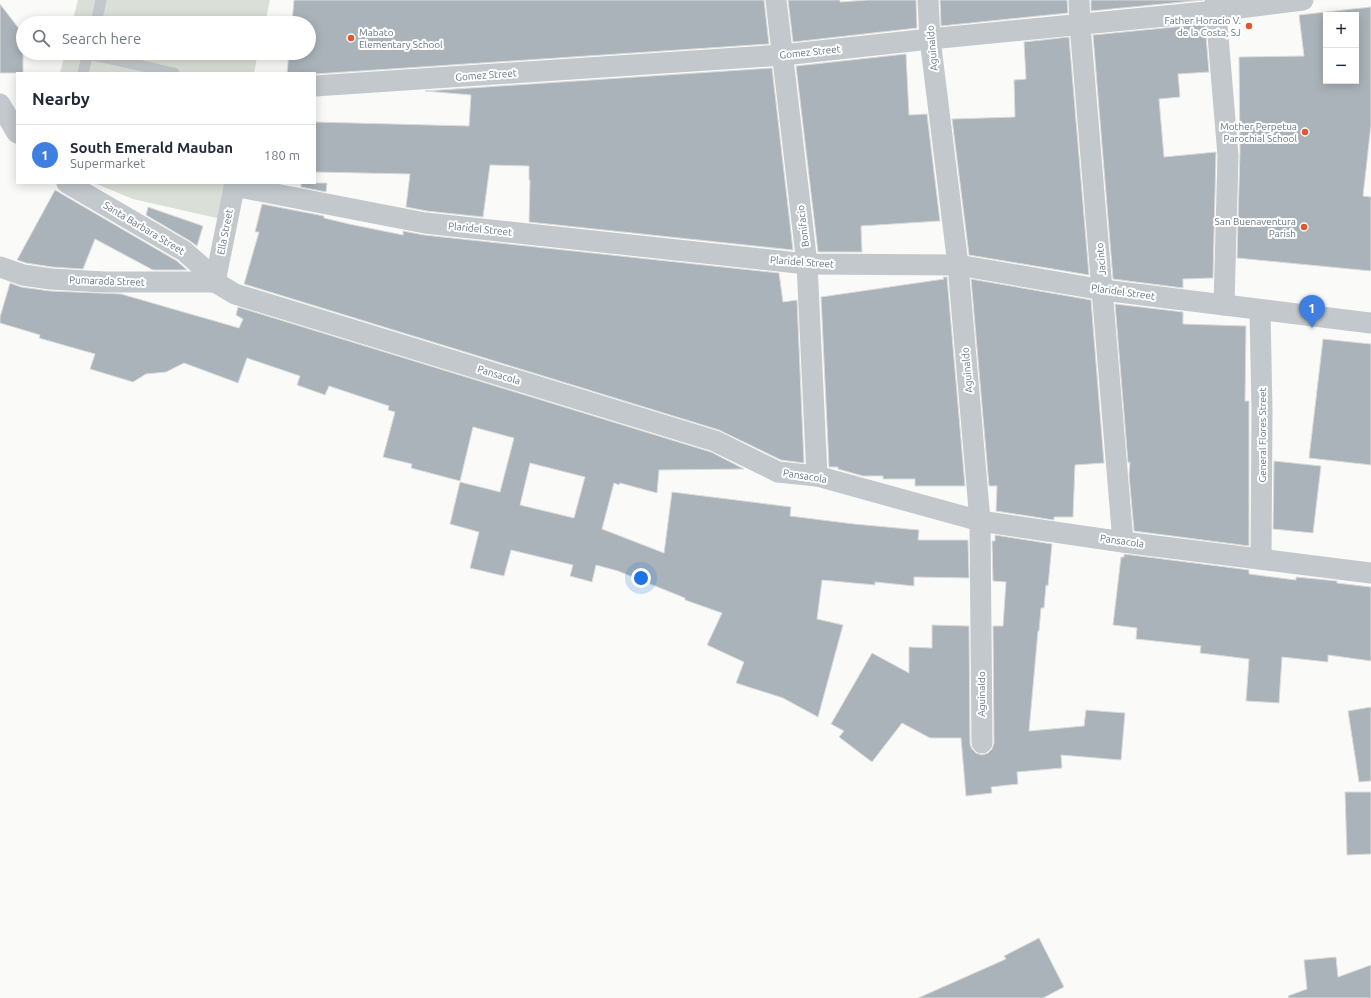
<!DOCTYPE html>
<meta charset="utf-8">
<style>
body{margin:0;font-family:Ubuntu,sans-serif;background:#f6f6f7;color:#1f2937}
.controls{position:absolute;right:12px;top:12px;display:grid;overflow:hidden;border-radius:0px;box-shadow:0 2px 10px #0003}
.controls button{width:36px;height:36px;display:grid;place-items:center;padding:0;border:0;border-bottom:1px solid #e0e1e3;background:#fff;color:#1f2937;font:20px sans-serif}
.you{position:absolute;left:641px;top:578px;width:14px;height:14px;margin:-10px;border:3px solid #fff;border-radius:50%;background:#1a73e8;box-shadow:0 0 0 6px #1a73e833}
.badge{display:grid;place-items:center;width:26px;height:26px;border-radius:50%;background:#0b8043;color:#fff;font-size:13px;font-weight:700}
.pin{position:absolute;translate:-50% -33px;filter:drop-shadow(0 1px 2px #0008)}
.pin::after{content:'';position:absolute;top:21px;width:14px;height:12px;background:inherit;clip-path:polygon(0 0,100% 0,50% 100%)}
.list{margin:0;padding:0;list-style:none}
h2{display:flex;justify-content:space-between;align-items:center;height:52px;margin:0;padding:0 16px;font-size:17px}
h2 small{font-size:13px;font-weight:400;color:#747a83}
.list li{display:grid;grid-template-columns:26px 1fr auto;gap:12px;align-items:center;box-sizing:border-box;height:60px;padding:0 16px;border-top:1px solid #e0e1e3}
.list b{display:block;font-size:15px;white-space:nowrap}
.list p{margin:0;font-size:13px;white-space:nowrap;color:#747a83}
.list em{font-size:13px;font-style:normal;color:#747a83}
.icon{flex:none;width:22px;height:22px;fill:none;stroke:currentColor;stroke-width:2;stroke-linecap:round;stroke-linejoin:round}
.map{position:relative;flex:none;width:1371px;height:998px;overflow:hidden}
.search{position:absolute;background:#fff;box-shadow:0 2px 10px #0003;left:16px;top:16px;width:300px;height:44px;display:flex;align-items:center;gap:10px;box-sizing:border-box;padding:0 14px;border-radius:22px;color:#747a83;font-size:15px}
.panel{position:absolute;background:#fff;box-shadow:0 2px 10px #0003;left:16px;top:72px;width:300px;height:112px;border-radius:0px}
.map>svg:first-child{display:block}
.green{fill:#dadfd7}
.building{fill:#aab3b9;stroke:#dcdcda;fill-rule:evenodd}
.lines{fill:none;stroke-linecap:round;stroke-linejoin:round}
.service{stroke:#c3c8cc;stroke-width:11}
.minor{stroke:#c3c8cc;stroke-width:21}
.poi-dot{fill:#e4572e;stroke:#fff;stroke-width:1.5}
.labels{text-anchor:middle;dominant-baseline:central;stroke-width:4;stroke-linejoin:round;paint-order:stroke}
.poi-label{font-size:10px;fill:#657683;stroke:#fff;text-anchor:end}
.street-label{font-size:10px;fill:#657683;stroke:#fff}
</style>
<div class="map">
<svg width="1371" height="998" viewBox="0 0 1371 998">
<rect width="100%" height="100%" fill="#fafaf8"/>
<g class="green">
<polygon points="78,0 270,0 265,23 72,23"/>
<polygon points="65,53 258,53 254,73 60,73"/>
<polygon points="94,183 229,183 221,219 133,199"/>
</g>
<g class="building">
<polygon points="294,0 764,0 769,44 315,74 287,73 289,53 309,53 309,23 292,23"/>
<polygon points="788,0 840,0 840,2 868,0 916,0 917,28 793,42"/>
<polygon points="940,0 1067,0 1068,13 941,26"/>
<polygon points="1091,0 1203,0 1091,11"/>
<polygon points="0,4 23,34 23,73 0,73"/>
<path d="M 1371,7 L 1371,125 L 1363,196 L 1371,197 L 1371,271 L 1237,258 L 1240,150 L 1239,57 L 1304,56 L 1299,15 ZM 1326,15 L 1356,15 L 1356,81 L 1326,81 Z"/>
<polygon points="1205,24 1209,72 1178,74 1180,97 1159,99 1164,157 1216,152 1213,278 1183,279 1183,288 1113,279 1093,35"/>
<polygon points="1069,37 1089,275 969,255 952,119 1015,117 1014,80 1026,79 1024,42"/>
<polygon points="906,54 909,115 927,114 940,221 861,226 862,252 818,252 796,66"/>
<polygon points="772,68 793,250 529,222 530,180 529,180 529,166 490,165 483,217 427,211 406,207 410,174 315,172 315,122 469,126 471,95 425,91"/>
<polygon points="301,183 327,183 326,192 301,187"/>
<polygon points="55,190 177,261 187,270 153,270 95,239 83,269 52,267 26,263 17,260"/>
<polygon points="262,204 324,216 324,218 349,224 403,235 403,231 424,235 779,273 783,302 797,300 804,463 781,460 719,430 244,284 259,232 255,232"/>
<polygon points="148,207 203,226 197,246 190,241 146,215"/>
<polygon points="943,277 947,277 965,486 915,486 915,479 883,479 883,476 863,476 838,469 838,467 829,467 821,297 944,279"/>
<polygon points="971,279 1091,300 1104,463 1075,465 1073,517 1054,517 1054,520 996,511 997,486 989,486"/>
<path d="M 10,283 L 21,287 L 50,291 L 121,294 L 239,328 L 243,319 L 236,315 L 238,307 L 711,452 L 744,469 L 659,470 L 657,493 L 620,483 L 619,485 L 614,483 L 602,529 L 664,553 L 672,492 L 791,507 L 790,516 L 854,524 L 919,530 L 918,540 L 968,540 L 969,578 L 914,577 L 914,586 L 875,582 L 875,585 L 822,580 L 817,619 L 843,625 L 818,717 L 783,698 L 736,683 L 744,662 L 707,645 L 722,613 L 685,600 L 685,598 L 618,571 L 596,565 L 592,582 L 570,576 L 573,565 L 511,550 L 504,576 L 470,568 L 479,532 L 450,524 L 460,482 L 500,492 L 514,438 L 473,427 L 460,481 L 411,468 L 412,464 L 383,457 L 395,412 L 388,410 L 389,406 L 329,386 L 325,395 L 297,385 L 300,376 L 247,358 L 238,383 L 184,363 L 166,372 L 146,374 L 133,382 L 90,369 L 95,354 L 39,338 L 40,335 L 0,323 L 0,317 ZM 530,463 L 585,477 L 574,518 L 520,505 Z"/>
<polygon points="1115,304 1183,312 1183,324 1246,326 1245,401 1249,401 1249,546 1134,531 1129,475 1130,462 1128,463"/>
<polygon points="1323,339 1371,344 1371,465 1309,458"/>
<polygon points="1274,461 1321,466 1313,533 1273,529"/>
<polygon points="995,535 1052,544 1048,586 1046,585 1044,608 1041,608 1039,631 1038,631 1029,731 1084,726 1086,710 1125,713 1121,760 1061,755 1062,768 1017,772 1018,784 991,787 992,793 966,796 961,738 930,738 902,723 872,762 839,737 844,731 831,724 872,653 909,673 909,647 932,648 932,625 969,626 970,744 972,749 976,753 982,755 988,753 992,749 994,743 993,626 1003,626 1006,582 993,581 992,541 995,541"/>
<polygon points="1124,554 1249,570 1249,574 1296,580 1296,577 1337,581 1337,583 1371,587 1371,661 1328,655 1328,662 1282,657 1279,703 1246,701 1249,659 1200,653 1201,646 1136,639 1137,628 1113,625 1121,557 1124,557"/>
<polygon points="1371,707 1371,781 1359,782 1348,711"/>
<polygon points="1345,792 1371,792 1371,854 1347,855"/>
<polygon points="1039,938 1064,987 1043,998 918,998 1006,959 1004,956"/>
<polygon points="1336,957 1338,977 1371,965 1371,998 1289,998 1288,996 1307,989 1304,960"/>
</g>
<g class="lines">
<g class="service">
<polyline points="96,23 101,0"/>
<polyline points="88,54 174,73"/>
<polyline points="83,73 88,53"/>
</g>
<g class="minor">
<polyline points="776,0 807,264 817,476"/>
<polyline points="928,0 930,39 958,265 980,521 982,743"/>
<polyline points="1079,0 1080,25 1123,542"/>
<polyline points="1215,0 1228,156 1224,305"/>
<polyline points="315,86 783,55 930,39 1216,11 1303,0"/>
<polyline points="0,104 17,133"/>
<polyline points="67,183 184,251 201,266 215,282 235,294 715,441 778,472 817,476 980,521 1123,542 1371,573"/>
<polyline points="234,186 425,223 807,264 958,265 1103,290 1371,323"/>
<polyline points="0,267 23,275 51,279 104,282 215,282"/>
<polyline points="215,282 235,183"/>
<polyline points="1260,310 1262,411 1261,559"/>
</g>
</g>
<g class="poi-dot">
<circle cx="1249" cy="26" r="4"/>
<circle cx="351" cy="38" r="4"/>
<circle cx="1305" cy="132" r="4"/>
<circle cx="1304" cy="227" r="4"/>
</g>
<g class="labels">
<g class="poi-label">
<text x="1241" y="20">Father Horacio V.<tspan x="1241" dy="12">de la Costa, SJ</tspan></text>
<text x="359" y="32" text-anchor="start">Mabato<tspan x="359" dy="12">Elementary School</tspan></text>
<text x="1297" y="126">Mother Perpetua<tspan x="1297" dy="12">Parochial School</tspan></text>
<text x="1296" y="221">San Buenaventura<tspan x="1296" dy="12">Parish</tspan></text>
</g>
<g class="street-label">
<text transform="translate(932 48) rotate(-95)">Aguinaldo</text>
<text transform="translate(810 52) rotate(-6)">Gomez Street</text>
<text transform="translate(486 75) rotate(-4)">Gomez Street</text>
<text transform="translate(803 226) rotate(-97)">Bonifacio</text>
<text transform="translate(144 228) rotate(31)">Santa Barbara Street</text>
<text transform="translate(480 229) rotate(6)">Plaridel Street</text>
<text transform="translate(225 232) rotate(-79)">Ella Street</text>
<text transform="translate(1101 259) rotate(-95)">Jacinto</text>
<text transform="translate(802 262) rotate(4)">Plaridel Street</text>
<text transform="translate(107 281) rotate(2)">Pumarada Street</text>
<text transform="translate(1123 292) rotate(8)">Plaridel Street</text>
<text transform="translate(967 370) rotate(-95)">Aguinaldo</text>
<text transform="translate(499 375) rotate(17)">Pansacola</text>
<text transform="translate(1262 435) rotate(-90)">General Flores Street</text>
<text transform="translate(805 476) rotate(9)">Pansacola</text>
<text transform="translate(1122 541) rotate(8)">Pansacola</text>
<text transform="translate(981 694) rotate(-90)">Aguinaldo</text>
</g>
</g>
</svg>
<div class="controls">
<button>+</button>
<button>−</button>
</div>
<div class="you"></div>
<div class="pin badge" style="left:1312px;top:328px;background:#3f7fe0">1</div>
<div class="search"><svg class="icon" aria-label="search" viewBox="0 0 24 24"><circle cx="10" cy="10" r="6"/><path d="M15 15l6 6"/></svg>Search here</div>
<section class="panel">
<h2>Nearby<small></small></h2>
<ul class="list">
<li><span class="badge" style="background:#3f7fe0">1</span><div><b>South Emerald Mauban</b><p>Supermarket</p></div><em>180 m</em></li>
</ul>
</section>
</div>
